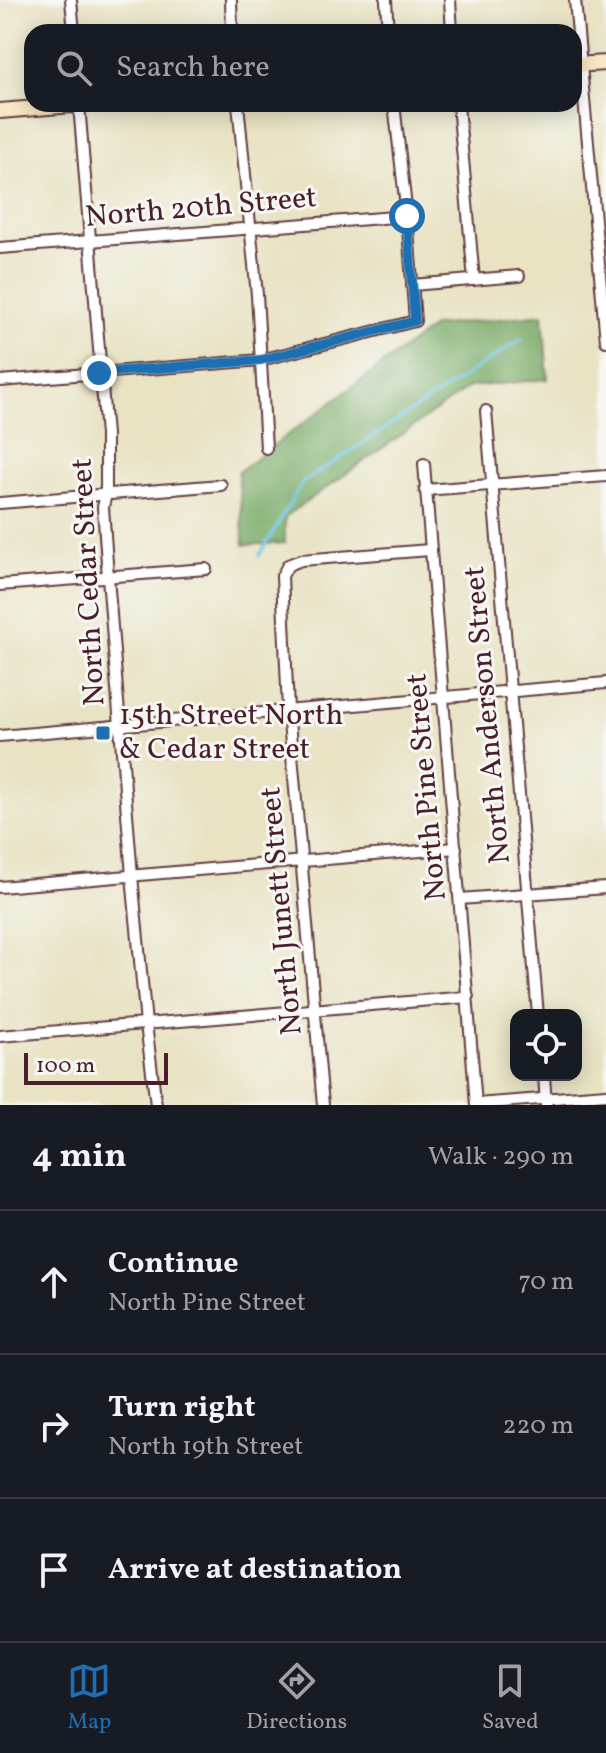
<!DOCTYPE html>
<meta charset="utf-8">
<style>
body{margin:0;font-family:Vollkorn,serif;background:#20242c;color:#f1f3f6}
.controls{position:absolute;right:24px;bottom:24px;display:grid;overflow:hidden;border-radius:16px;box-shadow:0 4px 20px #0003}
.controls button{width:72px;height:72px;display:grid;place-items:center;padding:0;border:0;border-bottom:2px solid #363941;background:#171b24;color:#f1f3f6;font:40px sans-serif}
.scale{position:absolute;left:24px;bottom:20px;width:144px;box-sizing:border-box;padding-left:8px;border:4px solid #4a1f2b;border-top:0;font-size:22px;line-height:28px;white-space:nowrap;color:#4a1f2b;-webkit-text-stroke:6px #f6f6f2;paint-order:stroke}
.stop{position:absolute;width:24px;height:24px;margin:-18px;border:6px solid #1f6fb2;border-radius:50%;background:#fff}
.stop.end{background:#1f6fb2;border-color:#fff;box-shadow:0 2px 8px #0008}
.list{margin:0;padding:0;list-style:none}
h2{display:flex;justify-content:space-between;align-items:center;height:104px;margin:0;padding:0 32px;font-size:34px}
h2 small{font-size:26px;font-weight:400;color:#9ea1a6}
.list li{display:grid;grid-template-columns:52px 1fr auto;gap:24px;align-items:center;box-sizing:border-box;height:144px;padding:0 32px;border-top:2px solid #363941}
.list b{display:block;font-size:30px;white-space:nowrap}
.list p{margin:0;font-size:26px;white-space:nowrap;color:#9ea1a6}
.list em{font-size:26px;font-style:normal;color:#9ea1a6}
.icon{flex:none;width:44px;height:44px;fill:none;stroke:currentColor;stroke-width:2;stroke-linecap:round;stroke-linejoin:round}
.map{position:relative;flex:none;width:606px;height:1105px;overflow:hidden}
.search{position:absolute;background:#171b24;box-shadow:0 4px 20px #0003;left:24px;right:24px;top:24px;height:88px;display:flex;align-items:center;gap:20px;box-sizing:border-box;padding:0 28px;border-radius:24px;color:#9ea1a6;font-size:30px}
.sheet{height:536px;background:#171b24}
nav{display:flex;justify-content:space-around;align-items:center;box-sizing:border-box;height:112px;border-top:2px solid #363941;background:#171b24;font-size:22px;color:#9ea1a6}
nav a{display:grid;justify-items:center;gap:4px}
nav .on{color:#1f6fb2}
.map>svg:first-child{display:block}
.forest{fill:#78aa66;stroke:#616448;stroke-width:2}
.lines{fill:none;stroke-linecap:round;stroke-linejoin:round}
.stream{stroke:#67c6e5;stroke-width:3}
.street-casing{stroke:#623c42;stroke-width:14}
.secondary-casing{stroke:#623c42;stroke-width:18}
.street{stroke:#fff;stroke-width:10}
.secondary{stroke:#f8e8c3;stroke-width:14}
.route{stroke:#1f6fb2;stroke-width:10}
.poi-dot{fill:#1f6fb2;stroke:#f6f6f2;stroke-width:3}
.labels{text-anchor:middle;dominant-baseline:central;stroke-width:6;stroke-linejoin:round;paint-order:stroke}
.street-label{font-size:30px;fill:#4a1f2b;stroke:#f6f6f2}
.poi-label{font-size:30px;fill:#4a1f2b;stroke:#f6f6f2;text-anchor:start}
</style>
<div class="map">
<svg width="606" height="1105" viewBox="0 0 606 1105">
<rect width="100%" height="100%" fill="#f6f6f2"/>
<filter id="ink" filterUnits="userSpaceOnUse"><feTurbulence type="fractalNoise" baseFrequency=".0125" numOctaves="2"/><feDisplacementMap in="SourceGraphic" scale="16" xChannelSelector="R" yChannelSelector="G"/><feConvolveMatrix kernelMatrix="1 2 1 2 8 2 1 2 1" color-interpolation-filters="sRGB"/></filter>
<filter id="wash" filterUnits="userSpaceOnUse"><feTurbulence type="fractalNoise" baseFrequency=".006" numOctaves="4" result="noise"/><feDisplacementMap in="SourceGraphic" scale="32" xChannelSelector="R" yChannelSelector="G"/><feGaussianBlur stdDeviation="1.8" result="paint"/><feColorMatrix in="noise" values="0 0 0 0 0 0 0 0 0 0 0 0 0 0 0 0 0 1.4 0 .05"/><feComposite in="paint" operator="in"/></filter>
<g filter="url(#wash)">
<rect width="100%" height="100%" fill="#e9e3c4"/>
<polygon class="forest" points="543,314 548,379 469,387 285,517 285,543 244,545 238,472 434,326"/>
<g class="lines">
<polyline class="stream" points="259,556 302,483 523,338"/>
</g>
</g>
<g filter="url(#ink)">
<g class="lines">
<defs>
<g id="street">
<polyline points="71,0 74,32"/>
<polyline points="231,0 232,32"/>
<polyline points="386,0 388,32"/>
<polyline points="450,0 452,32"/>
<polyline points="575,0 606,341"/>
<polyline points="79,104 106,435 106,494 103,507 108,577 132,876 146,1024 156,1105"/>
<polyline points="238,104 257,295 266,448"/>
<polyline points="458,104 474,280"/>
<polyline points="0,248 407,216"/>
<polyline points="412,285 519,276"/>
<polyline points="0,381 261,360 415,321 407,216 394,104"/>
<polyline points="486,411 538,1015"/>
<polyline points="424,464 476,1105"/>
<polyline points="425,490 606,476"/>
<polyline points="0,503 221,485"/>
<polyline points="0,585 206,569"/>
<polyline points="0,736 606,683"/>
<polyline points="0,887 456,848"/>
<polyline points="460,899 606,888"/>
<polyline points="0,1036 468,997"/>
<polyline points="544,1075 546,1105"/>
<polyline points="476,1104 606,1094"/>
<polyline points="323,1105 288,710 282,576 288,565 301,560 430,550"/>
</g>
<g id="secondary">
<polyline points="574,65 606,63"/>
<polyline points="0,111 85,104"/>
</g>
</defs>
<use href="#street" class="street-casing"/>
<use href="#secondary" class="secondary-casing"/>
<use href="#street" class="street"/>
<use href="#secondary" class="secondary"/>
</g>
</g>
<g class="lines" filter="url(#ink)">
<polyline class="route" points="99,373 261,360 415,321 407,216"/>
</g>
<rect class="poi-dot" x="95" y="725" width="16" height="16" rx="4"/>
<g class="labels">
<g class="street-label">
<text transform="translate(201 208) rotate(-5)">North 20th Street</text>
<text transform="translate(89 582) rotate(-93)">North Cedar Street</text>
<text transform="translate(488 715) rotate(-95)">North Anderson Street</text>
<text transform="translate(427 787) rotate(-95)">North Pine Street</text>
<text transform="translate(282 911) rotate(-95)">North Junett Street</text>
</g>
<g class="poi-label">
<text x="119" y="716">15th Street North<tspan x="119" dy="34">&amp; Cedar Street</tspan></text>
</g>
</g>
</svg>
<div class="controls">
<button><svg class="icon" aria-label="locate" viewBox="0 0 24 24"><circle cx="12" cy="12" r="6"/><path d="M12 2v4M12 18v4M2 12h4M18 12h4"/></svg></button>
</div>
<div class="scale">100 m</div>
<div class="stop" style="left:407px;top:216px"></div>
<div class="stop end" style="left:99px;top:373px"></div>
<div class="search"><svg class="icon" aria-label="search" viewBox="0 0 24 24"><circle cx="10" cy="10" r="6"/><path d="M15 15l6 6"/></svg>Search here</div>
</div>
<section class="sheet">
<h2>4 min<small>Walk · 290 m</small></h2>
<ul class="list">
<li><svg class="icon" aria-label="ahead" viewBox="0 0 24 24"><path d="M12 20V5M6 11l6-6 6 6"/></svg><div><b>Continue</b><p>North Pine Street</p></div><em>70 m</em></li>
<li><svg class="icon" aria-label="right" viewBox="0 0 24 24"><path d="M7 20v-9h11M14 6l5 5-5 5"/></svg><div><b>Turn right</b><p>North 19th Street</p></div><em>220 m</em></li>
<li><svg class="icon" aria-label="arrive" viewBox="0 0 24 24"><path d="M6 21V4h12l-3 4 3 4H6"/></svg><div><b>Arrive at destination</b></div></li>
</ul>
</section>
<nav>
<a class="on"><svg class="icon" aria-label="map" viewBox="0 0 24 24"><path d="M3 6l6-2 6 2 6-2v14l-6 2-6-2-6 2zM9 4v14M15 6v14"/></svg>Map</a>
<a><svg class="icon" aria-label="directions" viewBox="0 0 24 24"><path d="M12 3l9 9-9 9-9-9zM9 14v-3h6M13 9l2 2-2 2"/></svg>Directions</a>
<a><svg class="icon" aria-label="saved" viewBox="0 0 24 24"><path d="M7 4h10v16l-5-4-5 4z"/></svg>Saved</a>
</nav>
